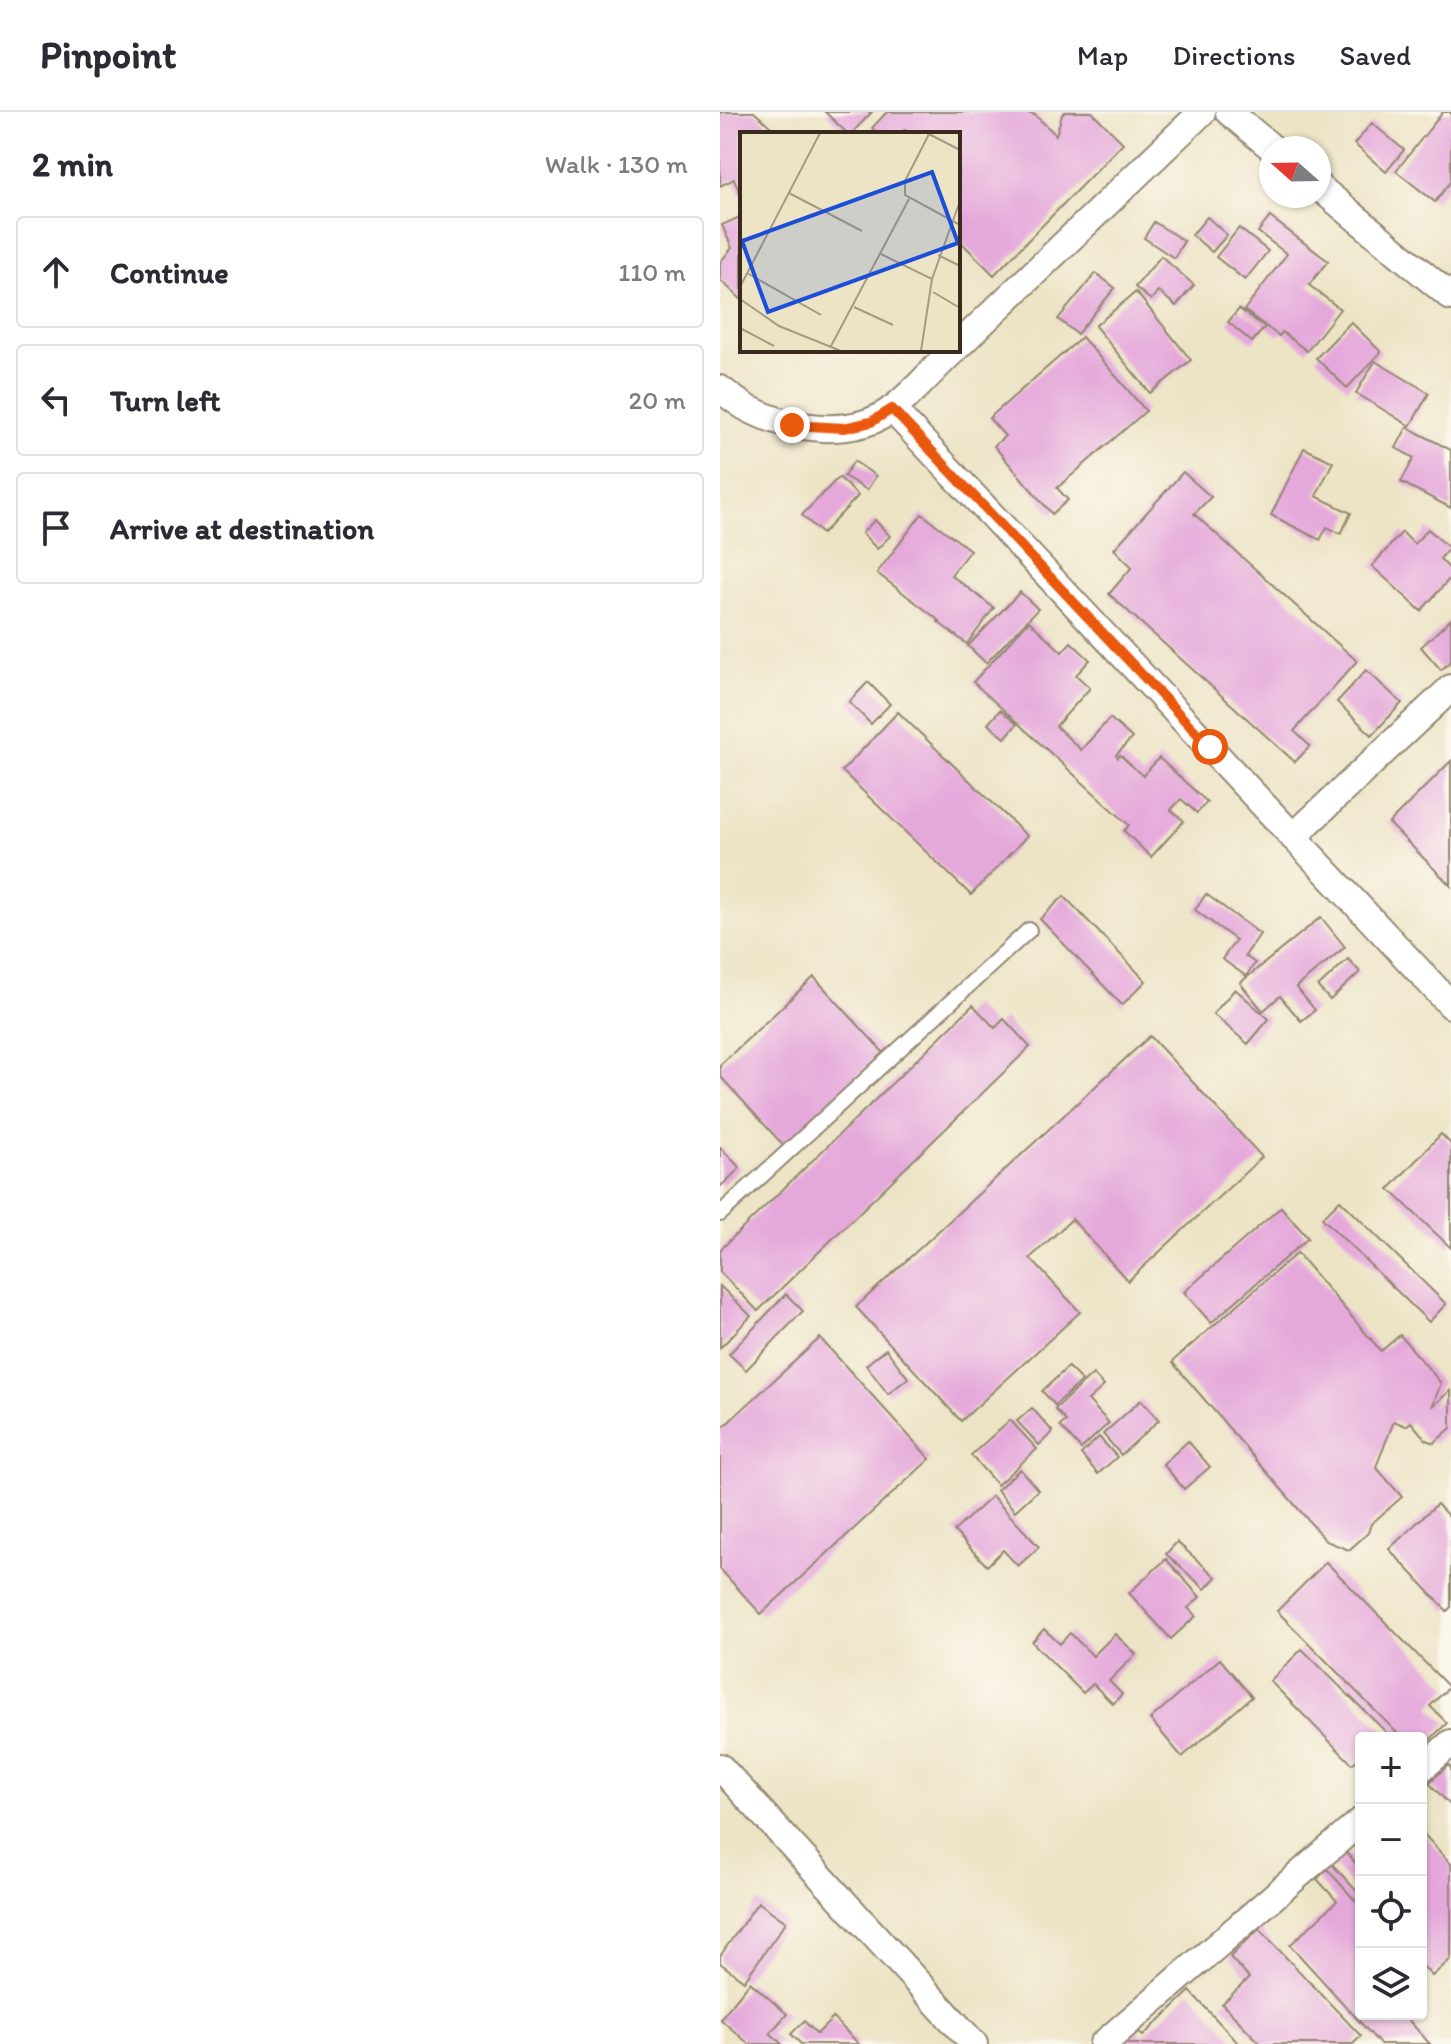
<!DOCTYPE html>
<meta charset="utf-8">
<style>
body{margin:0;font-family:Itim,sans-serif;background:#f7f7f7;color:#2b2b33}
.controls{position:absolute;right:24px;bottom:24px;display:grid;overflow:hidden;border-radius:8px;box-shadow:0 2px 6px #0004}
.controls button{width:72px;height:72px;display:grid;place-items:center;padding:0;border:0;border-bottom:2px solid #e1e1e2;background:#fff;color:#2b2b33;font:40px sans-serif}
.compass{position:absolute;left:539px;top:24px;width:72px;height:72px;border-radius:50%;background:#fff;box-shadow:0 2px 6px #0004;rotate:290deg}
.stop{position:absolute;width:24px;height:24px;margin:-18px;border:6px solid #ea580c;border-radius:50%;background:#fff}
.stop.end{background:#ea580c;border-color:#fff;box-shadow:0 2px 8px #0008}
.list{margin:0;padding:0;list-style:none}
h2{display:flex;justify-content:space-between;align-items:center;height:104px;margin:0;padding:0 32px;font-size:34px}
h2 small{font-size:26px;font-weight:400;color:#7c7c81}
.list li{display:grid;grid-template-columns:52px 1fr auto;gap:24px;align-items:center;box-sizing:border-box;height:112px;margin:0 16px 16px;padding:0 16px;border:2px solid #e1e1e2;border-radius:8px}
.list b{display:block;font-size:30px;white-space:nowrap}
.list em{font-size:26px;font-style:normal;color:#7c7c81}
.icon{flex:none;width:44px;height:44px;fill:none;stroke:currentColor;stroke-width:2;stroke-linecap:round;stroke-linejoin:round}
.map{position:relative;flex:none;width:731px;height:1932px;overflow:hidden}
header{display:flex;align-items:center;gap:48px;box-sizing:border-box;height:112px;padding:0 40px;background:#fff;border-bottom:2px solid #e1e1e2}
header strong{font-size:38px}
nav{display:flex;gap:44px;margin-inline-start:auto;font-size:28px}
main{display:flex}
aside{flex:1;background:#fff}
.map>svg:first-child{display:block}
.building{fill:#e5a8db}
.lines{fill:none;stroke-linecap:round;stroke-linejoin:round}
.lane-casing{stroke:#948772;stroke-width:18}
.street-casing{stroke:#948772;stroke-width:30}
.lane{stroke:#fff;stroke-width:14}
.street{stroke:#fff;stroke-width:26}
.route{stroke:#ea580c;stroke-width:10}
.inset-road{fill:none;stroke:#a69a83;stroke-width:2}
.view{fill:#1d4ed8;fill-opacity:0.15;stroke:#1d4ed8;stroke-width:4}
.inset-edge{fill:none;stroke:#3b2a1e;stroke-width:4}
</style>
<header>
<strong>Pinpoint</strong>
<nav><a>Map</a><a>Directions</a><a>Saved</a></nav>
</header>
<main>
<aside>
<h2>2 min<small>Walk · 130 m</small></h2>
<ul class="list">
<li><svg class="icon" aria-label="ahead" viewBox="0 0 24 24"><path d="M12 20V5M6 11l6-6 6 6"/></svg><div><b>Continue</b></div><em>110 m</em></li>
<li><svg class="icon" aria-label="left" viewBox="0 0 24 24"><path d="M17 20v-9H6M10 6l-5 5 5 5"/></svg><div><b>Turn left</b></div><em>20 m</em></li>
<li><svg class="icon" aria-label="arrive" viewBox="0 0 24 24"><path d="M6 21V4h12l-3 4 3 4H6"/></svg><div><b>Arrive at destination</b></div></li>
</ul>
</aside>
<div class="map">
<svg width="731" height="1932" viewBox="0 0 731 1932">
<rect width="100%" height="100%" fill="#fbf7ec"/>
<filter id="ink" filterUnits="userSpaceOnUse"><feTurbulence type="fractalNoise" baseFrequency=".0125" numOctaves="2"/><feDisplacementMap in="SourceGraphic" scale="16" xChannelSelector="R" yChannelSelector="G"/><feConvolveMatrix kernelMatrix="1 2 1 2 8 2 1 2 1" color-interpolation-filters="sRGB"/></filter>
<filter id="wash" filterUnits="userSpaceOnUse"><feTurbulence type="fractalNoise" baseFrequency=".006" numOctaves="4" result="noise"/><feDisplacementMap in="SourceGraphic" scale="32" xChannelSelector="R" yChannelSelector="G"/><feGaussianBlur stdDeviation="1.8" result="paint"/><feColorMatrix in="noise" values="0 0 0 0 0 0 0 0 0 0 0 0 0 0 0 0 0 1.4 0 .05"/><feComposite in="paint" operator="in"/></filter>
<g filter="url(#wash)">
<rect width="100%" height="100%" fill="#ede4c6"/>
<g id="blocks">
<g class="building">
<polygon points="0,0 34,0 59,22 22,22 22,86 14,67 0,74"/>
<polygon points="105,0 152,0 131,22 128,22"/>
<polygon points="167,0 304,0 315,3 336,23 342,3 345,0 372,0 403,31 274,163 238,127 238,22 191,22 185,17 180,22 159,22 152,16"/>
<polygon points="723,0 731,0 731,69 715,90 676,59"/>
<polygon points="652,11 684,38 666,60 634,32"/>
<polygon points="22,104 22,188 0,168 0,150 12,136 2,113"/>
<polygon points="487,105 507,123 492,140 472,123"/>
<polygon points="550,105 608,149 589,173 620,197 587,239 562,220 559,224 524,198 567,142 538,120"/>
<polygon points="434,110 464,129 454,146 424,126"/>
<polygon points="519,116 548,139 525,168 496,145"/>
<polygon points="441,144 474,173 456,194 438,179 431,188 415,175"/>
<polygon points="376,161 395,176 357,222 338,207"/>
<polygon points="416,180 471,248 430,281 375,214"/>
<polygon points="519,197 545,215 532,230 508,210"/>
<polygon points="631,210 661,240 627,276 596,246"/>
<polygon points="362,225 426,299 337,376 348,388 332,402 274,334 285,324 269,306"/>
<polygon points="655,249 709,281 690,314 636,281"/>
<polygon points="687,315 731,338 731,396 681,370 694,346 676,336"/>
<polygon points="584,336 613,350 596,384 631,401 621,422 607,415 600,428 551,403"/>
<polygon points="134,349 156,364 147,378 124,364"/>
<polygon points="463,360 491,385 474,402 637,549 574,619 590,634 575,650 389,482 412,455 394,437"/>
<polygon points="119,365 138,384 102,422 82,403"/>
<polygon points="202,402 250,438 231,463 274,496 247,532 218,510 220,509 157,461"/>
<polygon points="155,408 170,424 157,437 142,421"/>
<polygon points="708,417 729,436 720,447 731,458 731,465 701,499 652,454 682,420 694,432"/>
<polygon points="300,480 318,497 266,551 248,534"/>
<polygon points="731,507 731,549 721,558 701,535"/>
<polygon points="309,509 342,540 351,530 370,548 356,563 370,576 336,614 361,638 390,606 412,626 396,643 398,646 400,643 423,664 439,646 487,690 477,701 461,687 451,698 464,709 431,745 404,719 409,713 253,570"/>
<polygon points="646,558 682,591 652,623 617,590"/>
<polygon points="148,570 170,592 151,612 129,590"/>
<polygon points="280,598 297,612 285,626 268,612"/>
<polygon points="178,600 307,724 251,783 122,659"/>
<polygon points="731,649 731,774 669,711"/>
<polygon points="486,782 540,822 525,844 535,851 526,864 502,847 516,828 475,798"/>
<polygon points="344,784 426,869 402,893 320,807"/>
<polygon points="601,805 625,835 576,875 595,898 581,909 560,884 543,899 520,871"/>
<polygon points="628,847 640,860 610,888 598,875"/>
<polygon points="94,865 164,941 64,1034 0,964 0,953"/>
<polygon points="515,877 549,907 528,932 493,902"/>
<polygon points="253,893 275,916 284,907 310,935 38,1199 0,1160 0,1138"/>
<polygon points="430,924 542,1045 408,1169 352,1107 310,1146 360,1200 241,1309 136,1195"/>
<polygon points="721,1022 731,1032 731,1136 669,1077"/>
<polygon points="0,1035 20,1056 0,1075"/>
<polygon points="620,1088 726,1192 709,1210 602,1106"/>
<polygon points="561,1095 588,1126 491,1211 464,1180"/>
<polygon points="577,1141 661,1239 680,1223 721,1271 712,1295 731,1278 731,1316 714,1331 706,1328 691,1310 686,1314 674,1309 656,1355 682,1385 651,1412 648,1421 629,1438 606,1429 453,1251 454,1248"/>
<polygon points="0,1174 31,1204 0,1236"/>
<polygon points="66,1182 83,1199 26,1258 9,1242"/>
<polygon points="100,1226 210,1347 41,1502 0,1457 0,1318"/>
<polygon points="166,1237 188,1266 168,1282 146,1253"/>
<polygon points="348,1255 362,1269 335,1293 322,1279"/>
<polygon points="373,1262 384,1274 368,1288 389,1311 361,1337 340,1314 346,1309 335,1297"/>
<polygon points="421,1288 439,1308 401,1343 383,1322"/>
<polygon points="312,1296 333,1320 319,1333 297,1309"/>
<polygon points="290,1308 317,1337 277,1373 251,1343"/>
<polygon points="379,1325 397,1345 378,1362 361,1342"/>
<polygon points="468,1329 490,1355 464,1377 443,1352"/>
<polygon points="300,1357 318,1378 295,1399 277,1378"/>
<polygon points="272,1384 319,1435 298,1454 283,1438 267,1454 234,1419"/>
<polygon points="717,1392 731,1407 731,1495 727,1499 669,1437"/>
<polygon points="457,1430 496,1465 485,1477 446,1442"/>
<polygon points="446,1447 480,1485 468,1496 476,1504 451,1527 409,1481"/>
<polygon points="606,1450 729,1575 710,1594 727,1611 701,1636 701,1626 682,1626 557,1499"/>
<polygon points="324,1517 340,1532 350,1521 373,1544 395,1522 416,1542 389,1569 402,1582 393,1592 373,1572 363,1581 312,1530"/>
<polygon points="582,1537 672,1626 641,1626 641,1648 639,1646 632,1652 550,1569"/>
<polygon points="500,1547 532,1585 462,1645 430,1607"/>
<polygon points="728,1653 731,1656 731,1694 709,1671"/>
<polygon points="701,1719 731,1752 731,1847 712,1864 701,1852"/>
<polygon points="624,1738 641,1757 641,1784 610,1750"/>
<polygon points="607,1757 641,1795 641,1902 683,1902 710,1932 660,1932 570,1833 617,1789 597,1767"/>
<polygon points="38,1790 66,1810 24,1869 0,1851 0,1844"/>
<polygon points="539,1817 641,1924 633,1932 541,1932 502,1892 529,1866 510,1845"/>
<polygon points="30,1870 67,1902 50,1921 62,1932 29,1932 0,1907"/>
<polygon points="470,1879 519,1932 396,1932 414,1915 423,1924"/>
<polygon points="113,1906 139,1932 81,1932 71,1922 84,1909 97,1922"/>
</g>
</g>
</g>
<g filter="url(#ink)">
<use href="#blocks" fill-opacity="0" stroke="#948772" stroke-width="2"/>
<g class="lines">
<defs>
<polyline id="lane" points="0,1102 309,818"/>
<g id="street">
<polyline points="509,0 552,36"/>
<polyline points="599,75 731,185"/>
<polyline points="238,234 482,0"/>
<path d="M 0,277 C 10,284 20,293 31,298 C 71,318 134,326 171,298 C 194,281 213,257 234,238"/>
<polyline points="172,297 731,893"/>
<polyline points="573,725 731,576"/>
<polyline points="0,1655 254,1932"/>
<polyline points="701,1657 731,1631"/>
<polyline points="383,1932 641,1709"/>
</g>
</defs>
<use href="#lane" class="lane-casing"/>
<use href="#street" class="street-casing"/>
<use href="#lane" class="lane"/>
<use href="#street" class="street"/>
</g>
</g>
<g class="lines" filter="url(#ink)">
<polyline class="route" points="72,313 124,316 151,310 172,297 490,635"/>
</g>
<g transform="translate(20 20)">
<rect width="220" height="220" fill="#ede4c6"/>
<path class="inset-road" d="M 187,1 L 220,18M 189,2 L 165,49 L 165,63 L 220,93M 49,61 L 122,99M 141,122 L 192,147 L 181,219M 198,123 L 220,134M 7,141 L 81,183M 192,147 L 220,69M 0,155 L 80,1M 193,160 L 220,176M 0,167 L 39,194 L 101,219M 114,175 L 153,193M 0,196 L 34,214M 91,214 L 169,67"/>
<path class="view" d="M 192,40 L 218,111 L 28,180 L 2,109 Z"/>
<rect width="220" height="220" class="inset-edge"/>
</g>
</svg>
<div class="controls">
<button>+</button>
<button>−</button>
<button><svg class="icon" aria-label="locate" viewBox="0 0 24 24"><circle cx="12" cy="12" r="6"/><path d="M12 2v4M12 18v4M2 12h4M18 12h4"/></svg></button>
<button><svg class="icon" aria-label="layers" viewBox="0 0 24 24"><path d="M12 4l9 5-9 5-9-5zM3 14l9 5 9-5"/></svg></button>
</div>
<svg class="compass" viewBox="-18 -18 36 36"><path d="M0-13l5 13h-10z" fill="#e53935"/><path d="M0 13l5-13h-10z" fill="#7c7c81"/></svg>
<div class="stop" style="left:490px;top:635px"></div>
<div class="stop end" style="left:72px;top:313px"></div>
</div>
</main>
